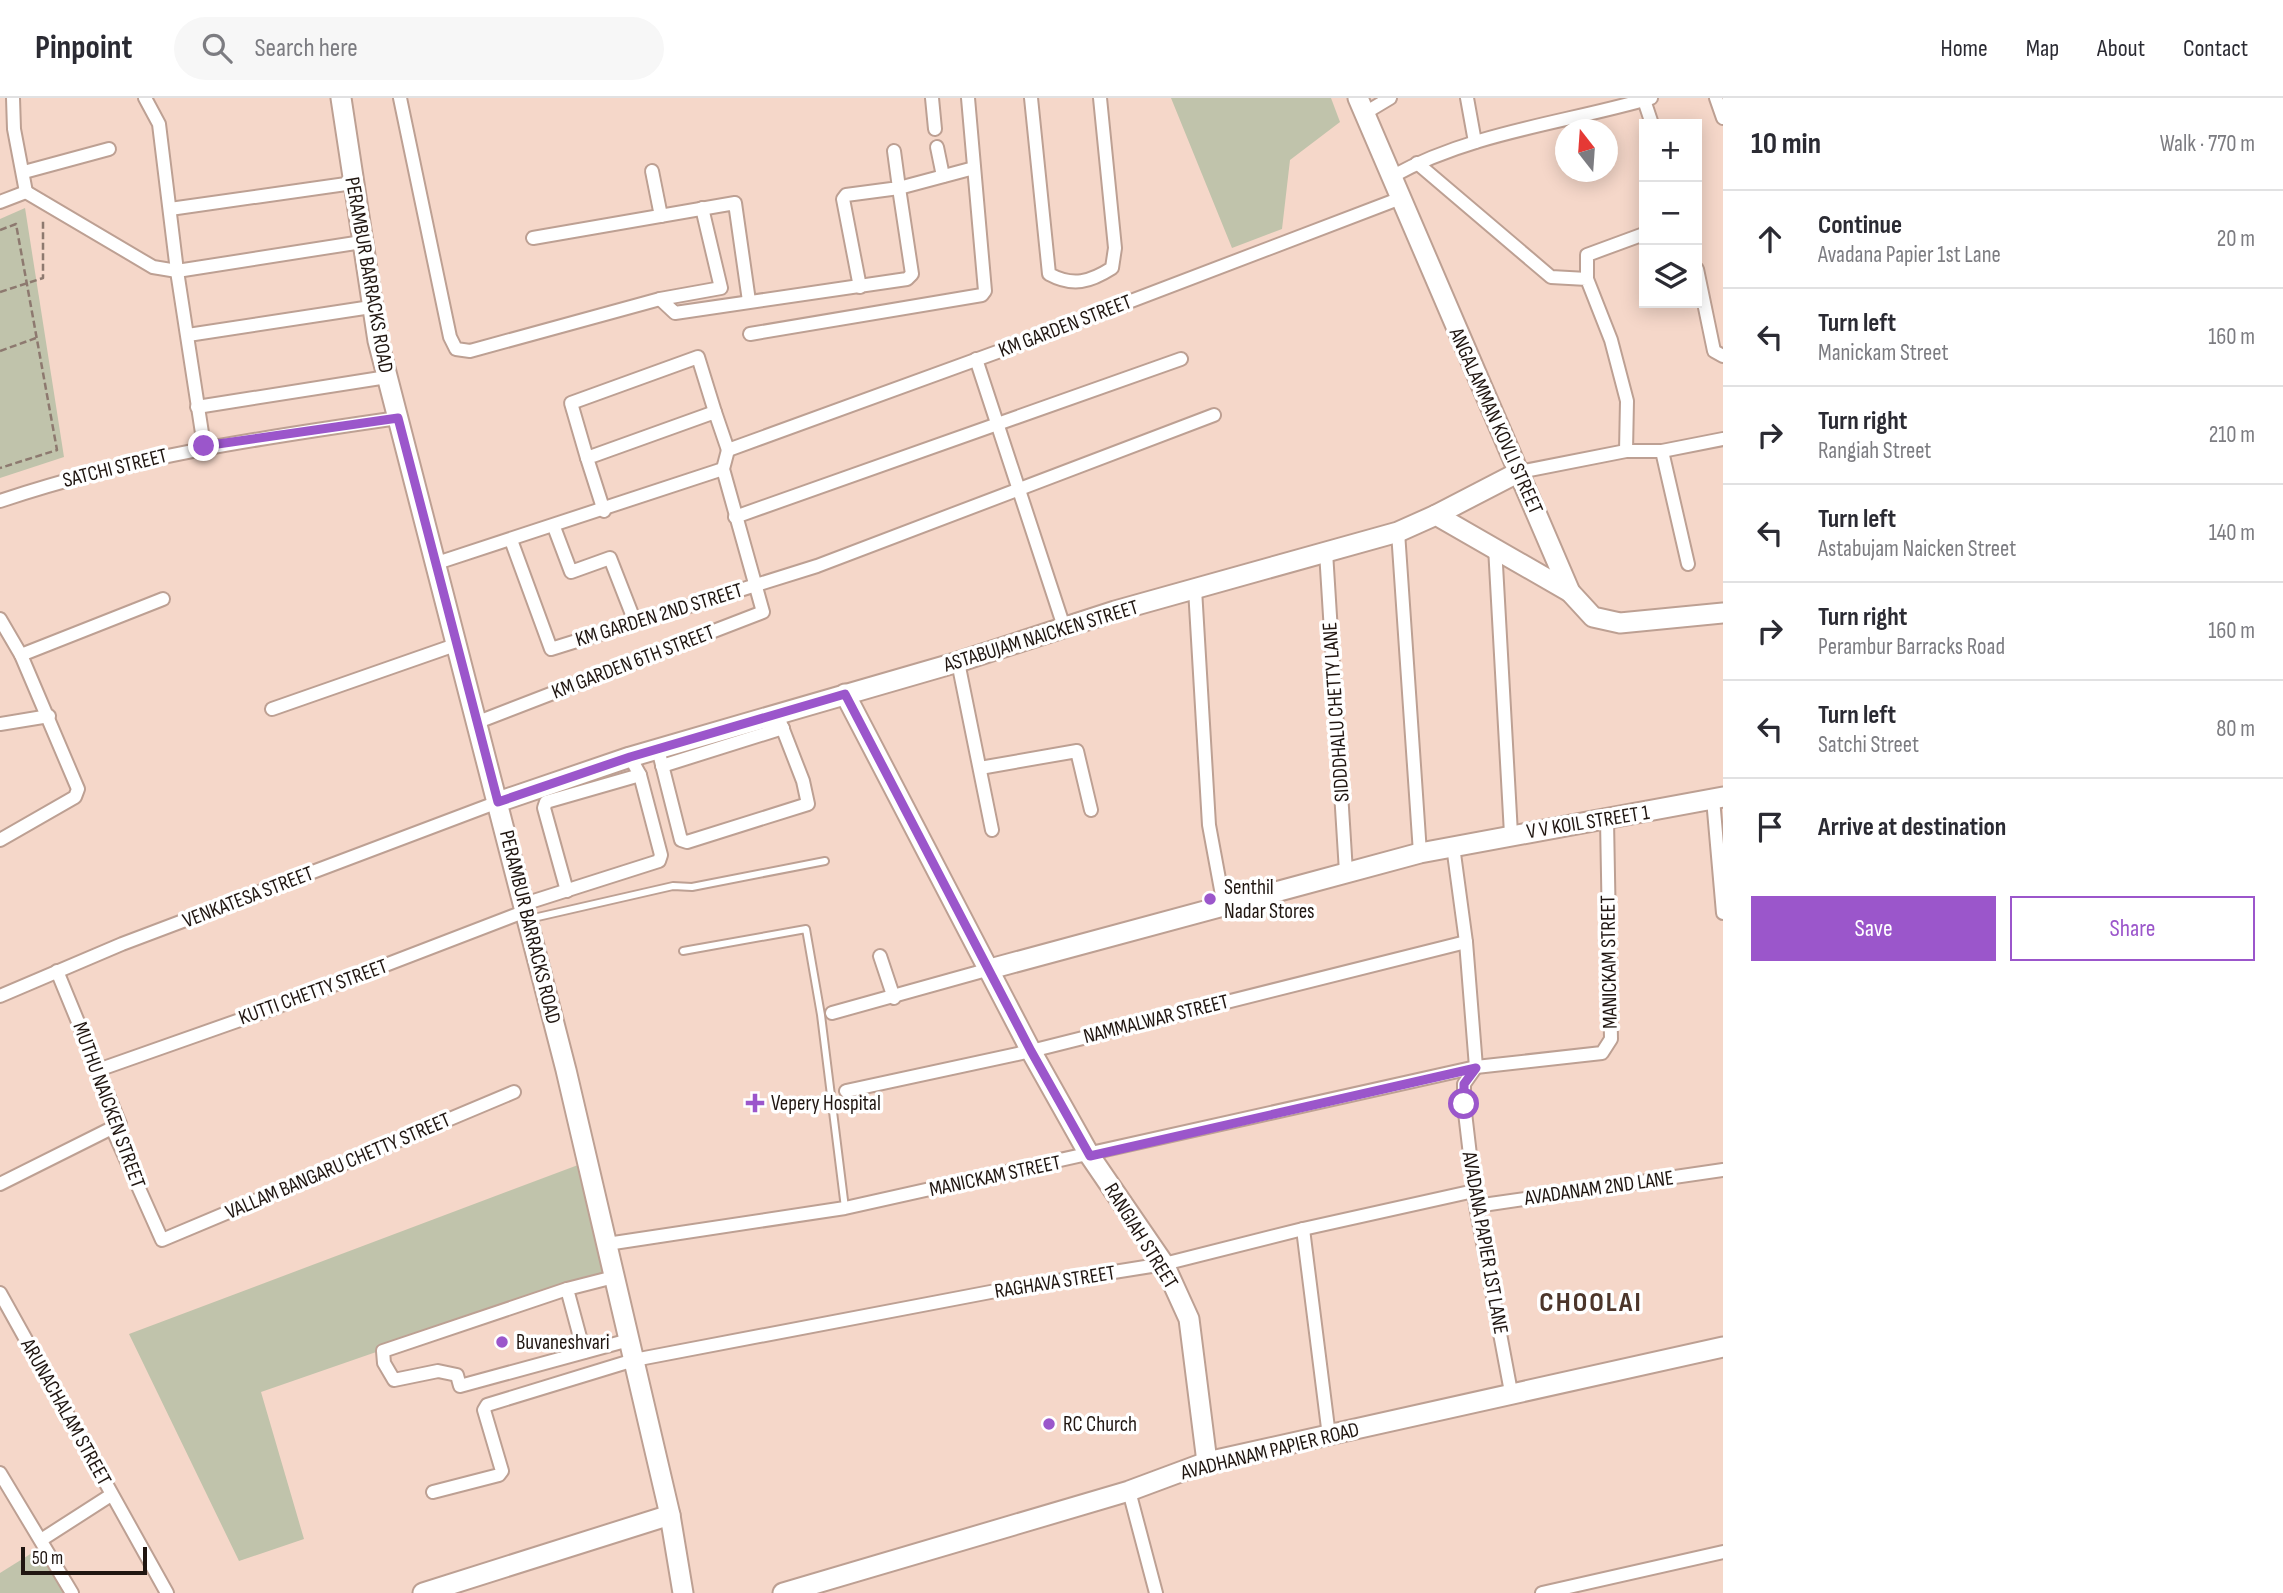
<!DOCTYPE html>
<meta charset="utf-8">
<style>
body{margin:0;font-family:"Sofia Sans Condensed",sans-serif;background:#f7f7f7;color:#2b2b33}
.controls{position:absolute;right:21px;top:21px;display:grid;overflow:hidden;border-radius:0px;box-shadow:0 4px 18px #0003}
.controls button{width:63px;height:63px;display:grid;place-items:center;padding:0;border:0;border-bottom:2px solid #e1e1e2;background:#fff;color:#2b2b33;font:35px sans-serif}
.compass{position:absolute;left:1555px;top:21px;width:63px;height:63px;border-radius:50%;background:#fff;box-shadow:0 4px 18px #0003;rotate:343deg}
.scale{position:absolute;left:21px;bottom:18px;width:126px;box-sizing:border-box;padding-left:7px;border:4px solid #201611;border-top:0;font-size:19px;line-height:24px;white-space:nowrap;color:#201611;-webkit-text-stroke:5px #fff;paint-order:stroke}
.stop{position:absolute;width:21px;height:21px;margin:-16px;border:5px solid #9b56cb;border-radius:50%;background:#fff}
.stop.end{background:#9b56cb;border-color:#fff;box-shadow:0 2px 7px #0008}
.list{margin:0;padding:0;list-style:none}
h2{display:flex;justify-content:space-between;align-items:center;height:91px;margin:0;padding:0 28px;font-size:30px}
h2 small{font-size:23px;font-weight:400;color:#7c7c81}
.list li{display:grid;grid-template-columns:46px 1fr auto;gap:21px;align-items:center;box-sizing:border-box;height:98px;padding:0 28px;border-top:2px solid #e1e1e2}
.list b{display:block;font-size:26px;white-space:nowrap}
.list p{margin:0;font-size:23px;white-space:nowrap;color:#7c7c81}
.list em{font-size:23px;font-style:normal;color:#7c7c81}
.actions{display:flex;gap:14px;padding:21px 28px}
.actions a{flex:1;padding:16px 0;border:2px solid #9b56cb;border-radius:0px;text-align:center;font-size:24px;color:#9b56cb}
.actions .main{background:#9b56cb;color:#fff}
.icon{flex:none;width:38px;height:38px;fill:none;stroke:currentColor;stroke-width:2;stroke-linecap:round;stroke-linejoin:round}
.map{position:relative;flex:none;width:1723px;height:1495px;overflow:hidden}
header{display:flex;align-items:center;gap:42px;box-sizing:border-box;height:98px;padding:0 35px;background:#fff;border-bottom:2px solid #e1e1e2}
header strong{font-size:33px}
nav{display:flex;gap:38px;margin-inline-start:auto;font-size:24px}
.search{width:490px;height:63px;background:#f7f7f7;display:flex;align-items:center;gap:18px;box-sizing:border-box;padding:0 24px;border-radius:38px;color:#7c7c81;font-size:26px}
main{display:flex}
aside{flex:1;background:#fff}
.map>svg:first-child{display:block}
.green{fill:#c0c3ab}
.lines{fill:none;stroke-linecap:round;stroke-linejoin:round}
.lane-casing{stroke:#bda093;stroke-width:10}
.street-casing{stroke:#bda093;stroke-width:16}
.secondary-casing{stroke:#bda093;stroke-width:23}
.path{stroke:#8d796f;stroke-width:2.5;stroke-dasharray:7 3.5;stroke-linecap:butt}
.lane{stroke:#fff;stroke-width:6}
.street{stroke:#fff;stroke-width:12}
.secondary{stroke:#fff;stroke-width:19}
.route{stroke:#9b56cb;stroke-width:9}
.poi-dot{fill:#9b56cb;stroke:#fff;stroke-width:2.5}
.labels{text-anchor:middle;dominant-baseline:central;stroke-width:7;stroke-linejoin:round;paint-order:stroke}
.street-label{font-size:21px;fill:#201611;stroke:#fff}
.poi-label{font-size:21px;fill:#201611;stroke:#fff;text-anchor:start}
.district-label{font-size:28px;font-weight:bold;letter-spacing:2px;fill:#4c352a;stroke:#fff}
</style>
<header>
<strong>Pinpoint</strong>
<div class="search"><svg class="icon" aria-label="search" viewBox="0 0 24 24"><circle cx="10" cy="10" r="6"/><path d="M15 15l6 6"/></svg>Search here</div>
<nav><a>Home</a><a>Map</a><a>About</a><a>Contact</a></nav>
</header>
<main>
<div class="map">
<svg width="1723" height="1495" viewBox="0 0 1723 1495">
<rect width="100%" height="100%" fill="#f5d7c9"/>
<g class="green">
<polygon points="1171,0 1331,0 1340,24 1290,62 1282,131 1232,150"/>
<polygon points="25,110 64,359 0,380 0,121"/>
<polygon points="578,1067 605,1183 382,1252 261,1294 304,1441 239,1463 129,1236"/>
<polygon points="40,1450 67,1495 0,1495 0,1475"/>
</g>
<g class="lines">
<defs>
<g id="lane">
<polyline points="529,821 673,788 692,789 825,763"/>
<polyline points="683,853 806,831 821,917 845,1110"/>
</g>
<g id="street">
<polyline points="13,0 14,31 26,94"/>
<polyline points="145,0 159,26 177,173 204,348"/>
<polyline points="400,0 450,239 456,251 470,253 660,201 721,190 702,110"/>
<polyline points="932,0 935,31"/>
<path d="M 1031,0 L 1049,176 C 1073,189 1090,184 1112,170 L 1115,150 L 1100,0"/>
<polyline points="1467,0 1475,44"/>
<polyline points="1716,0 1723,20"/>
<polyline points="1644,2 1652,26"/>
<polyline points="1365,15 1390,0"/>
<polyline points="937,49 943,78"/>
<polyline points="1417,65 1551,179 1587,181 1611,242 1627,303 1626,353"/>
<polyline points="652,73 661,118"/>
<polyline points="24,74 109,51"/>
<path d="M 1393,78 C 1473,34 1565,25 1651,0"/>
<polyline points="26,94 153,169 177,173 362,144"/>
<polyline points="0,104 26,94"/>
<polyline points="170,111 353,85"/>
<polyline points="533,140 735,105 749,203"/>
<polyline points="1697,171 1714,253 1723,258"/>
<polyline points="1587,181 1587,157 1644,136"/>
<polyline points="860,189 843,101 846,97 899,90 894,53"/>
<polyline points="660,201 675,215 907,181 912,176 899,90 974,70"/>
<polyline points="750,236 982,197 985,193 968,0"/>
<polyline points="188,237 371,209"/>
<polyline points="976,261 1064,529"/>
<polyline points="197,309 387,279"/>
<polyline points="728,352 1000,253 1401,100"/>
<polyline points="1662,353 1688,466"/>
<polyline points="587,360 571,305 698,259 715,314"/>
<polyline points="1519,374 1626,353 1662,353 1723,341"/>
<path d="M 0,403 C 134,358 259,340 398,320"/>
<polyline points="604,413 587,360 715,314 728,352"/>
<polyline points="735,419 1181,261"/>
<polyline points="554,429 571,474 610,460 635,524"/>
<polyline points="1398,434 1420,755"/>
<polyline points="511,442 551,551 817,468 1214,317"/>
<polyline points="1495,449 1511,736"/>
<polyline points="1326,454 1346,774"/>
<polyline points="437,465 723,371"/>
<polyline points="1195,491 1209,727 1224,808"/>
<polyline points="0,521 21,557 78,691 75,699 0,742"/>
<polyline points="21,557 163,501"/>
<polyline points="958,564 992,732"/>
<polyline points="272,611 458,546"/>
<polyline points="478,624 763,514 723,371 728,352"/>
<polyline points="0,626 49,618"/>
<polyline points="658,651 681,742 687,744 808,706 803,683 777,616"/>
<polyline points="662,668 783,630"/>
<polyline points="980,670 1077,653 1091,712"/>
<polyline points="1713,701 1723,815"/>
<polyline points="1453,748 1466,844 1476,969 1464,986 1464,1006 1476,1108 1511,1294"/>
<polyline points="567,793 544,710 546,704 640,677"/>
<polyline points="524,806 659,763 661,757 640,677 630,659"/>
<polyline points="880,858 894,900"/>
<polyline points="57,873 120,1026 112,1030 162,1142 514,994"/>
<polyline points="0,898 122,846 498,704"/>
<polyline points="832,915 990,871"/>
<polyline points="98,972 271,911 526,813"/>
<polyline points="846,993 1031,953 1466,844"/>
<polyline points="0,1086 112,1030"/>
<polyline points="1476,1108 1723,1072"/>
<polyline points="1303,1131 1329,1338"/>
<polyline points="607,1146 845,1110 1476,969 1602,955 1611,941 1607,722"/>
<polyline points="567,1191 383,1253 384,1265 394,1282 438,1273 457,1277 460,1288 629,1242"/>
<polyline points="0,1195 167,1495"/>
<polyline points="584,1254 567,1191 614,1179"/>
<polyline points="0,1375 72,1495"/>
<polyline points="1129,1393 1156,1495"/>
<polyline points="433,1394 499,1377 502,1373 484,1312 487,1307 634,1262 1001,1192 1164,1166 1303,1131 1474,1093"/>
<polyline points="41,1442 111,1397"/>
<polyline points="1542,1495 1723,1454"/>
</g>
<g id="secondary">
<polyline points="341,0 378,243 566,972 670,1417 683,1495"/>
<polyline points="1358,0 1570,494 1593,519 1620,525 1723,515"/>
<polyline points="1436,417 1519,374"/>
<polyline points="845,596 1031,953 1090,1058 1164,1166 1189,1221 1207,1364"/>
<polyline points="498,704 630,659 958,564 1115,513 1398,434 1436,417 1570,494"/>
<polyline points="990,871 1420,755 1723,699"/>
<polyline points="423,1495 670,1417"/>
<polyline points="783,1495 1129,1393 1207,1364 1723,1249"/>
</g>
</defs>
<use href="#lane" class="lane-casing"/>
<use href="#street" class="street-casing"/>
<use href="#secondary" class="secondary-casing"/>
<g class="path">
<polyline points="0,132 16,126 57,352 0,370"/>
<polyline points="0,194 43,180 43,121"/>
<polyline points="0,253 36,240"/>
</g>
<use href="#lane" class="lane"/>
<use href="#street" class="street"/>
<use href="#secondary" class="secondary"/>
</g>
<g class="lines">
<polyline class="route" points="204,348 398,320 498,704 630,659 845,596 1031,953 1090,1058 1476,970 1464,986 1464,1006"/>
</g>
<g class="poi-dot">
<circle cx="1210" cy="801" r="7"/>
<path d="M751.5 994.5h7v7h7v7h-7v7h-7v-7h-7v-7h7z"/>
<circle cx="502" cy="1244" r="7"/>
<circle cx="1049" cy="1326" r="7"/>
</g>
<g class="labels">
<g class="street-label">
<text transform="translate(369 177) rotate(80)">PERAMBUR BARRACKS ROAD</text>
<text transform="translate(1065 228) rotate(-21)">KM GARDEN STREET</text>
<text transform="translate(1496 323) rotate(66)">ANGALAMMAN KOVLI STREET</text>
<text transform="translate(115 370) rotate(-14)">SATCHI STREET</text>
<text transform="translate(659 517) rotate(-17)">KM GARDEN 2ND STREET</text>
<text transform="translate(1041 538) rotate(-17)">ASTABUJAM NAICKEN STREET</text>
<text transform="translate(633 564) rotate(-21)">KM GARDEN 6TH STREET</text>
<text transform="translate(1336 614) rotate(-94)">SIDDDHALU CHETTY LANE</text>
<text transform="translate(1588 724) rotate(-9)">V V KOIL STREET 1</text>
<text transform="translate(248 799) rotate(-21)">VENKATESA STREET</text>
<text transform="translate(530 829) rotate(76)">PERAMBUR BARRACKS ROAD</text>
<text transform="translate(1609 864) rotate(-91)">MANICKAM STREET</text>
<text transform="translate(313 894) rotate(-20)">KUTTI CHETTY STREET</text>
<text transform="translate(1156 921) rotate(-14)">NAMMALWAR STREET</text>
<text transform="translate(109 1007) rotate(70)">MUTHU NAICKEN STREET</text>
<text transform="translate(338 1068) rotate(-23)">VALLAM BANGARU CHETTY STREET</text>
<text transform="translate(995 1078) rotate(-12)">MANICKAM STREET</text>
<text transform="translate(1599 1090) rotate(-8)">AVADANAM 2ND LANE</text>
<text transform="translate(1141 1138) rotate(58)">RANGIAH STREET</text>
<text transform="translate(1485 1145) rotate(80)">AVADANA PAPIER 1ST LANE</text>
<text transform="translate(1055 1184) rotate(-9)">RAGHAVA STREET</text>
<text transform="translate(66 1314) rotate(61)">ARUNACHALAM STREET</text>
<text transform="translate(1270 1353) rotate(-14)">AVADHANAM PAPIER ROAD</text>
</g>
<g class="poi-label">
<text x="1224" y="789">Senthil<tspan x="1224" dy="24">Nadar Stores</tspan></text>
<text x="771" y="1005">Vepery Hospital</text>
<text x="516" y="1244">Buvaneshvari</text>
<text x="1063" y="1326">RC Church</text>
</g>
<g class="district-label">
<text x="1591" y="1204">CHOOLAI</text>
</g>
</g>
</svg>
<div class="controls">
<button>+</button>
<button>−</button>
<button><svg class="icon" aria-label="layers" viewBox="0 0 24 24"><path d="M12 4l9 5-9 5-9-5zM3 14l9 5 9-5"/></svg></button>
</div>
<svg class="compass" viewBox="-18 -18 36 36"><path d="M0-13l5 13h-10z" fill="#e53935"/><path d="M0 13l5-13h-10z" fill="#7c7c81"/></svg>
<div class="scale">50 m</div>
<div class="stop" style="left:1464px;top:1006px"></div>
<div class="stop end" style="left:204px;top:348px"></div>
</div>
<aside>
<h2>10 min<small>Walk · 770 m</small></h2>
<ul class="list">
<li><svg class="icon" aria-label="ahead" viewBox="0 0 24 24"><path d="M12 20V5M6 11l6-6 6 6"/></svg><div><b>Continue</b><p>Avadana Papier 1st Lane</p></div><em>20 m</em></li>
<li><svg class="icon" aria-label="left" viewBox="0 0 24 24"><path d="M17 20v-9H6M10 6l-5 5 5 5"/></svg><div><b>Turn left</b><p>Manickam Street</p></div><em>160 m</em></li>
<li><svg class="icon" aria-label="right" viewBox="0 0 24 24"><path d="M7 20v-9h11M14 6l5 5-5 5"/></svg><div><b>Turn right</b><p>Rangiah Street</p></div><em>210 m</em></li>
<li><svg class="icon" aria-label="left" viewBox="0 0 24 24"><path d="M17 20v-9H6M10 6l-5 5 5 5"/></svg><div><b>Turn left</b><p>Astabujam Naicken Street</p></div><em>140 m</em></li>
<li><svg class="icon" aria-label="right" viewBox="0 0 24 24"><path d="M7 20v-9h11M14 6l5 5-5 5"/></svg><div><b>Turn right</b><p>Perambur Barracks Road</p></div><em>160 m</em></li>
<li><svg class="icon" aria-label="left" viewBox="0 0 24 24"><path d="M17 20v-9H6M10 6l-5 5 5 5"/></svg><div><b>Turn left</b><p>Satchi Street</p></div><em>80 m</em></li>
<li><svg class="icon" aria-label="arrive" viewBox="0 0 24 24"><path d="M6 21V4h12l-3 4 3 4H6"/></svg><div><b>Arrive at destination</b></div></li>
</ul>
<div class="actions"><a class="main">Save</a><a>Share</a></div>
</aside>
</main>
